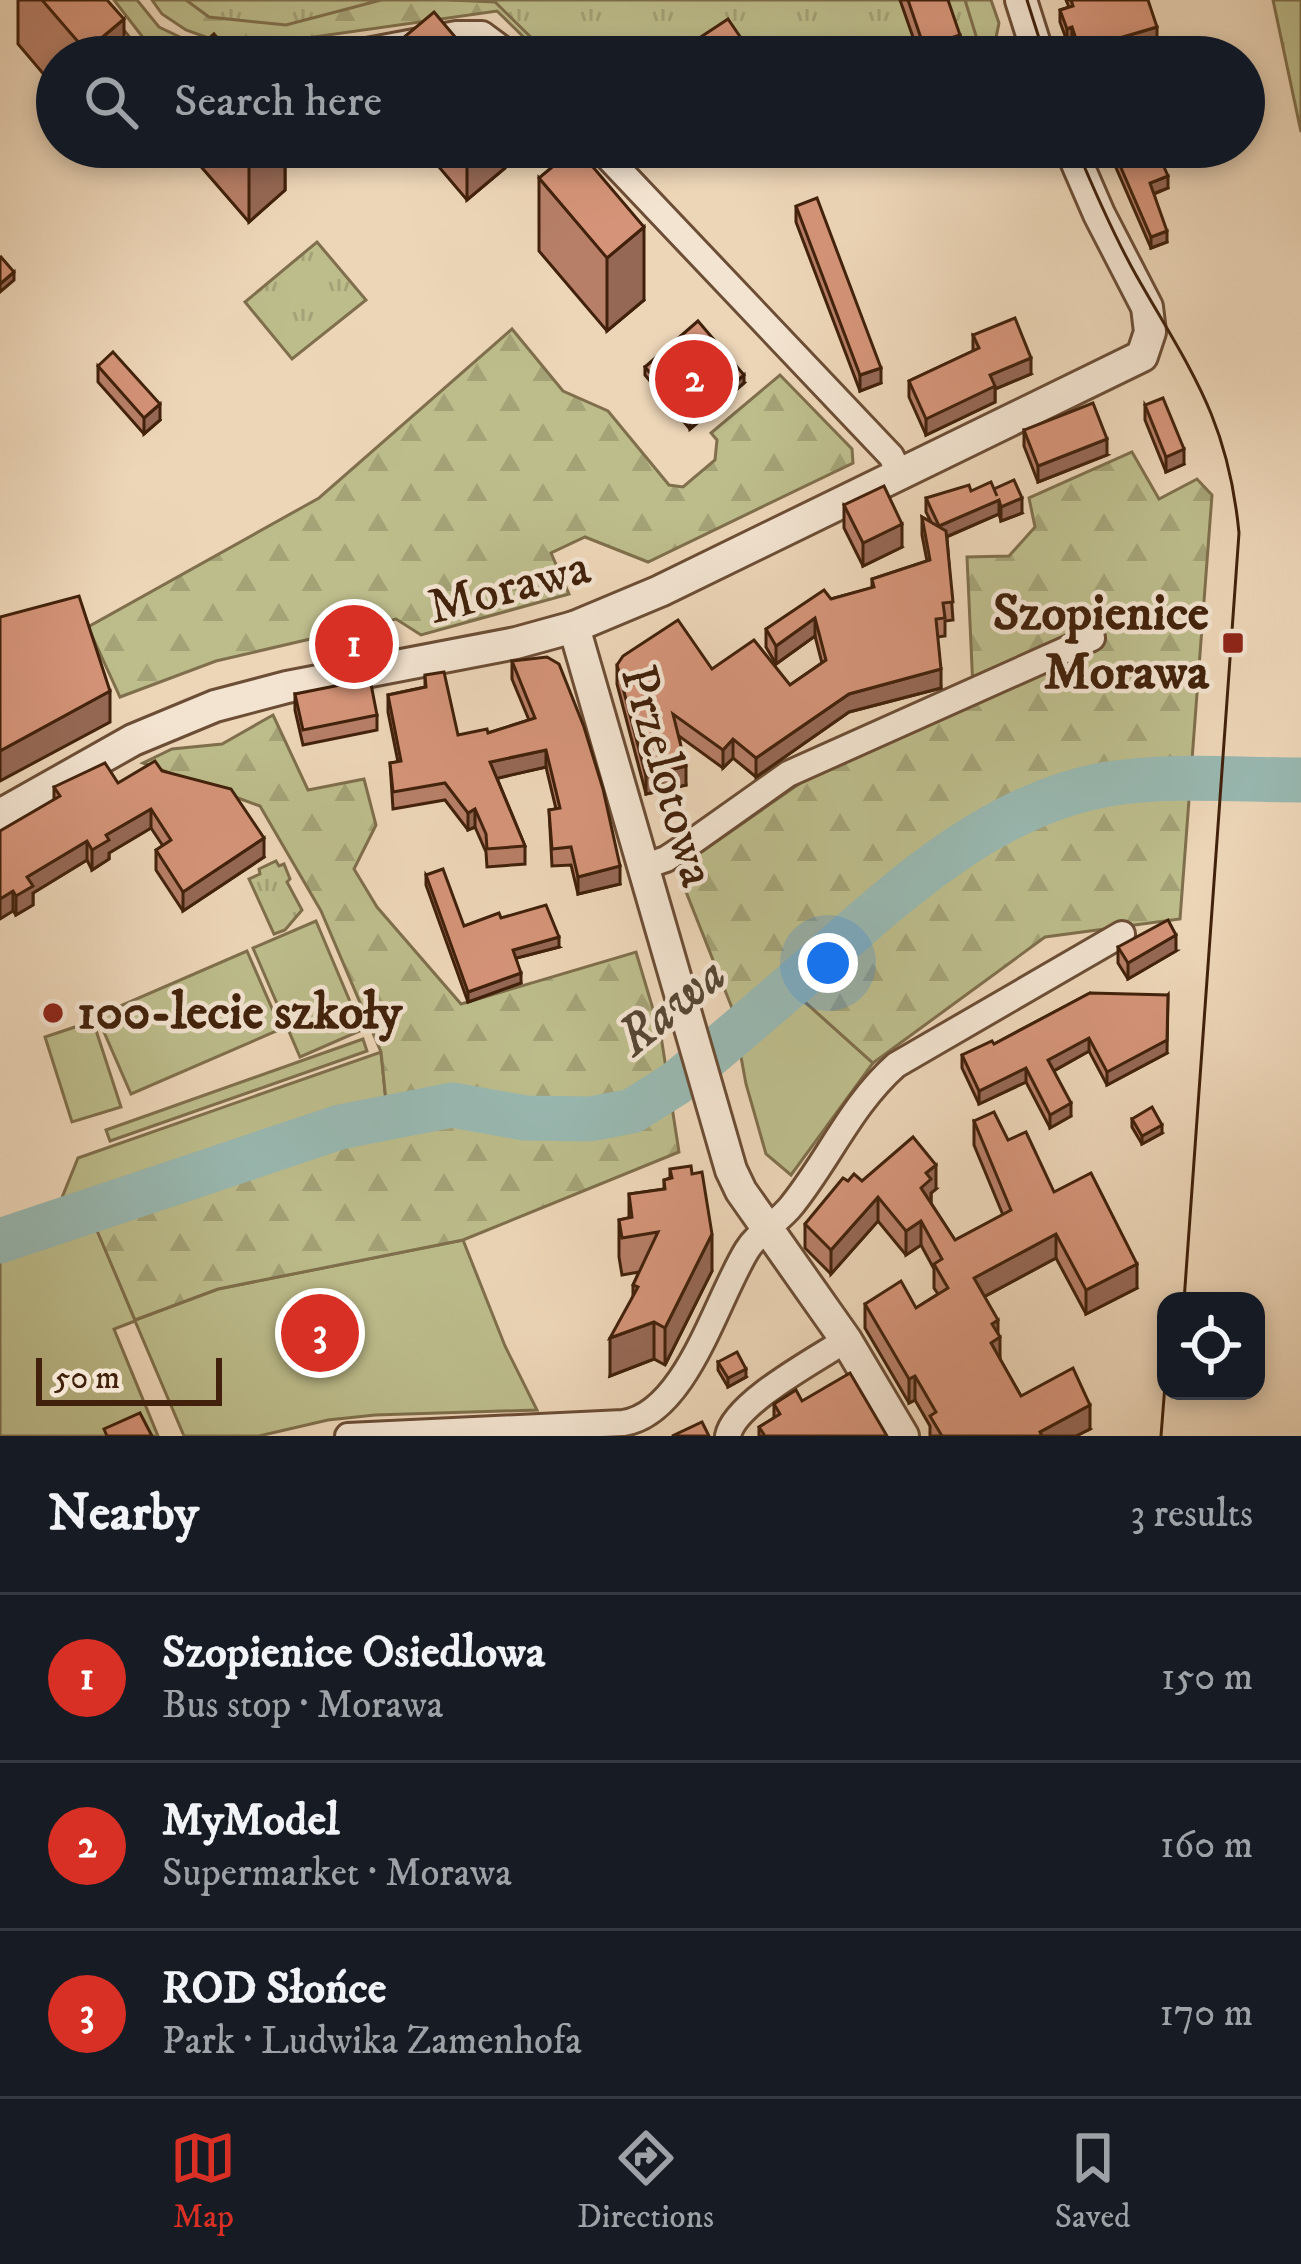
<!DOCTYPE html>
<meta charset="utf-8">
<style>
body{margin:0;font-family:"IM FELL DW Pica",serif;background:#20242c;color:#f1f3f6}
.controls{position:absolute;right:36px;bottom:36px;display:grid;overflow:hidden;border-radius:24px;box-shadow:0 6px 18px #0003}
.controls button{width:108px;height:108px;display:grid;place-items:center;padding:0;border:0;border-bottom:3px solid #363941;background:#171b24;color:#f1f3f6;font:60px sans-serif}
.scale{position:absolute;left:36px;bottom:30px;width:186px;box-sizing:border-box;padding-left:12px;border:6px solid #41210b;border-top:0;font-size:33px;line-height:42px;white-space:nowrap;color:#41210b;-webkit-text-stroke:9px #f3e4d1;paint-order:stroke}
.you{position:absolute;left:828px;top:963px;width:42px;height:42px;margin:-30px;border:9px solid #fff;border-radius:50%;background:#1a73e8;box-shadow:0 0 0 18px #1a73e833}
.badge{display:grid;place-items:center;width:78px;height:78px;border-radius:50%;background:#d93025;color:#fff;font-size:39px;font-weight:700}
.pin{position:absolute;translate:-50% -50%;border:6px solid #fff;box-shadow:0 3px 12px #0006}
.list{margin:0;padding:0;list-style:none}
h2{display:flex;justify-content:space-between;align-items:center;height:156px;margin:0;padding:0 48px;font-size:51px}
h2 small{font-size:39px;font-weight:400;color:#9ea1a6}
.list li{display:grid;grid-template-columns:78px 1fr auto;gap:36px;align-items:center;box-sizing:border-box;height:168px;padding:0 48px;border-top:3px solid #363941}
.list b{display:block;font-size:45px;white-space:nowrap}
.list p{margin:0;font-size:39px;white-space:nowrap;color:#9ea1a6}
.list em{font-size:39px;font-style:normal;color:#9ea1a6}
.icon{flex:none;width:66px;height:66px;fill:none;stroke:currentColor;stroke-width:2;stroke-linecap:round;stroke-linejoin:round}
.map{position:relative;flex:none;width:1301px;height:1436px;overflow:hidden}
.search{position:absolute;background:#171b24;box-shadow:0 6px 18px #0003;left:36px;right:36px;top:36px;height:132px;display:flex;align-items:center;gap:30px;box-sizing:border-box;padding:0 42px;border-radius:66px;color:#9ea1a6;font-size:45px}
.sheet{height:660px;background:#171b24}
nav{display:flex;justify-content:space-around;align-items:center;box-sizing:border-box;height:168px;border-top:3px solid #363941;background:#171b24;font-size:33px;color:#9ea1a6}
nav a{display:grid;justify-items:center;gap:6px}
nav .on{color:#d93025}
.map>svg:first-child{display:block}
.green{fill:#bdbd8c;stroke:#7f6f4c;stroke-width:3}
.forest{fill:url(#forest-firs);stroke:#7f6f4c;stroke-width:3}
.park{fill:url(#park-tufts);stroke:#7f6f4c;stroke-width:3}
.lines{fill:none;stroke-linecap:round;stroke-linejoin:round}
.river{stroke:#99b9b2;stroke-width:45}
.minor-casing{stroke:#6c4e36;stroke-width:30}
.tertiary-casing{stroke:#6c4e36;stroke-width:36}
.minor{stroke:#f3e4d1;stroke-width:24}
.tertiary{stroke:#f3e4d1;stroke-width:30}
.tram{stroke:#41210b;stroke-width:3}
.wall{fill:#b77f68;stroke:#41210b;stroke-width:3}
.shaded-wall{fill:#956855;stroke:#41210b;stroke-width:3}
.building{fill:#d59479;stroke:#41210b;stroke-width:3}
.poi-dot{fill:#8f2418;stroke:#f3e4d1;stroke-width:4.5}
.labels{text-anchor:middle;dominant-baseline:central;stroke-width:9;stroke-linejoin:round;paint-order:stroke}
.street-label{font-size:51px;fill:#41210b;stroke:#f3e4d1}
.poi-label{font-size:51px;font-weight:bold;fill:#41210b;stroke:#f3e4d1;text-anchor:end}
.water-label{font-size:54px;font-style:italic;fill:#574735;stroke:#f3e4d1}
</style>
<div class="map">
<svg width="1301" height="1436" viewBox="0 0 1301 1436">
<defs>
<pattern id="forest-firs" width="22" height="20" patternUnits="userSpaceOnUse" patternTransform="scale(3)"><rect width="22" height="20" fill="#bdbd8c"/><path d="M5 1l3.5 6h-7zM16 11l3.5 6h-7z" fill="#a4a277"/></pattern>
<pattern id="park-tufts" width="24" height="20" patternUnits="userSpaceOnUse" patternTransform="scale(3)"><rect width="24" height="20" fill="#bdbd8c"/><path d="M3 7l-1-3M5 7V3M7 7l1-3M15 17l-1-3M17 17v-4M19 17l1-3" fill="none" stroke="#a4a277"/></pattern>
</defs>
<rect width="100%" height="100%" fill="#edd6b8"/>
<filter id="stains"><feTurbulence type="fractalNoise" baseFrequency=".00167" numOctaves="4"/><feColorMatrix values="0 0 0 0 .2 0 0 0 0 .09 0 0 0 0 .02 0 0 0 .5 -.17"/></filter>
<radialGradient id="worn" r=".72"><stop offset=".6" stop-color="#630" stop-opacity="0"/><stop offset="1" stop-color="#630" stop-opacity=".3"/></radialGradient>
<g class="green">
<polygon points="114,0 137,0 159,27 220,56 155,53"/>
<polygon points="946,0 991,0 999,23 992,57 967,57"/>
<polygon points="316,921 362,1030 300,1057 253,948"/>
<polygon points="247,951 281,1029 131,1094 97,1016"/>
<polygon points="805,1002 873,1063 791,1175 766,1154 746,1084 732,1008"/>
<polygon points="93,1021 121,1107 72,1122 45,1037"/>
<polygon points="363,1039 367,1051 110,1141 106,1130"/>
<polygon points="381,1052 389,1131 96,1226 135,1320 218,1289 463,1240 505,1346 537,1410 375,1415 328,1420 259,1436 184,1436 135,1321 114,1329 158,1436 0,1436 0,1221 61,1200 78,1158"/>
</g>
<g class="forest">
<polygon points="152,0 598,0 636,57 544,57 497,11 236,48 186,30 162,14"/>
<polygon points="512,329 563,391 608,411 669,485 683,487 715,460 717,440 711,433 780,375 852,449 853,463 648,562 585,537 551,553 569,594 421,635 396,619 216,661 120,697 88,627 319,498"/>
<polygon points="1132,452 1159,499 1197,479 1212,495 1180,919 1045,937 873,1063 805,1002 732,1008 677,869 806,779 973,689 967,557 1009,556 1035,527 1029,498"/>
<polygon points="273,715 308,790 364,779 376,825 354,869 377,907 461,1004 636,952 661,1036 679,1152 463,1240 218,1289 135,1320 95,1226 389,1131 381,1052 321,911 260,806 143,763 172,749 222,744"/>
</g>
<g class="park">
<polygon points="186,0 381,0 286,25 209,17"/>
<polygon points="449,0 965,0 977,39 958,57 551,57 495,2"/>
<polygon points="1273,0 1301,0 1301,132"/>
<polygon points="317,242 366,300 292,359 245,302"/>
<polygon points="276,861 279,866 284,864 290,879 287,882 302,910 285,930 274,934 249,879 260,874 259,869"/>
</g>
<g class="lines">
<path class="river" d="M 0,1241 L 340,1127 L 452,1105 L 525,1118 L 590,1119 L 632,1111 L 675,1084 C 720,1047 764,1009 808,971 C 894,895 990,804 1108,784 C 1171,774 1238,780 1301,780"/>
<defs>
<g id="minor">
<polyline points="83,0 128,57"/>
<polyline points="335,57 456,34 482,34 513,57"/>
<polyline points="598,147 891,456 900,474"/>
<polyline points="643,867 666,859 695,840 788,774 1092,638"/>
<path d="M 348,1436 L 623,1423 C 686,1414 716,1300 747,1250 C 758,1232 779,1222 792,1205 C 829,1159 851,1105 896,1065 L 1122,934"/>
<path d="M 728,1436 C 734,1403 817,1359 846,1340"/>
</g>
<g id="tertiary">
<polyline points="1021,0 1039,57"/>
<polyline points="574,627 731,1170 741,1191 846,1340 903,1436"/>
<polyline points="0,815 133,740 215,706 287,687 516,643 574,627 660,591 1142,356 1150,332 1147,307 1099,214 1070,147"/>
</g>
</defs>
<use href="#minor" class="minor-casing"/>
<use href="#tertiary" class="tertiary-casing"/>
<use href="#minor" class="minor"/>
<use href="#tertiary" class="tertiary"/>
<g class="tram">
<polyline points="1027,0 1045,57"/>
<path d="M 1076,147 C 1094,190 1113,234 1136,275 C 1190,370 1228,418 1239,533 L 1184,1301"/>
<polyline points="1161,1436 1166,1372"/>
</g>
</g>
<g class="wall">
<polygon points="18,0 107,0 124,57 57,57 57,90 18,44"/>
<polygon points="900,0 948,0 960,57 920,57"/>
<polygon points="1066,0 1143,0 1157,39 1114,52 1116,57 1078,57 1072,39 1067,41 1060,22 1060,10 1069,7"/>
<polygon points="396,44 472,57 396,57"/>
<polygon points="184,147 285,147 285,190 249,222"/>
<polygon points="422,147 505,147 505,168 467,200"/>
<polygon points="1107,147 1155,147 1168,188 1154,194 1167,242 1151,248"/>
<polygon points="539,178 644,300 607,331 539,251"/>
<polygon points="796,206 881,383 860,391 796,222"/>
<polygon points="973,335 1031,374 995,389 995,402 926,435 909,397 909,381 973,351"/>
<polygon points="98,366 160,420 144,434 98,382"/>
<polygon points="645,367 744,383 690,429 645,375"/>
<polygon points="1145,405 1184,464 1166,472 1145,420"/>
<polygon points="1024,430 1107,455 1038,482 1024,446"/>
<polygon points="994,489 1022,513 1001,521 999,514 947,537 953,620 945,621 945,636 937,637 941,688 849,712 756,777 733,758 723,768 679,736 686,785 646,794 617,684 617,665 712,669 790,685 822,663 815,636 776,664 766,647 766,629 831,599 872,588 872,579 927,561 922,535 922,517 931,522 926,512 926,498"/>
<polygon points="844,505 902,547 863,566 844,528"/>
<polygon points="512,661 620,884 578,894 571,865 552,866 549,810 556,809 546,767 497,778 525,846 525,864 487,867 486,852 475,827 468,830 445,800 393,809 390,763 398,762 388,712 388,695 425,687 425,675 458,735 488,733 529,720 512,679"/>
<polygon points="295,694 377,715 377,730 303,745 295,710"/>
<polygon points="162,771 264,857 183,911 156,870 156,850 163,846 151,828 109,853 109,859 92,870 87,860 33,893 33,905 16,915 13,911 1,832 54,800 54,787 118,783"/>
<polygon points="426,875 464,926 501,918 559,947 516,958 521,983 468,1002 426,885"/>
<polygon points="1118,947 1176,951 1128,979 1118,963"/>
<polygon points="1090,993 1167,1053 1107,1085 1089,1051 1054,1071 1071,1116 1050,1128 1026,1082 979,1104 962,1068 962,1055 994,1044"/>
<polygon points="1132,1119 1162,1133 1142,1144 1132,1127"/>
<polygon points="974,1121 1008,1140 1137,1288 1086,1314 1056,1258 984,1297 998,1335 1000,1359 1021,1396 1090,1429 1076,1436 930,1436 930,1426 915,1400 909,1403 865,1328 865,1304 916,1308 938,1294 934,1288 934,1269 921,1245 906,1255 878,1221 831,1274 805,1248 805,1224 848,1181 936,1189 931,1193 931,1203 955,1240 1003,1215 974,1145"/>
<polygon points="670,1169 712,1271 665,1365 654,1359 610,1376 633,1296 633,1285 639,1272 622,1275 619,1257 619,1220 629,1218 629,1194 664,1189 664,1180 670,1178"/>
<polygon points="718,1362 746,1377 728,1387 718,1370"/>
<polygon points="802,1401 887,1436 759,1436 759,1427 774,1418 774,1404"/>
</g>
<g class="shaded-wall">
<polygon points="124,19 124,57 86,57 86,51"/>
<polygon points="1072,27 1072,39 1067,41 1067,29"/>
<polygon points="1157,27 1157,39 1109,53 1109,41"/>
<polygon points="960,35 960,57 924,57 924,47"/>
<polygon points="251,147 285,147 285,190 249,222 249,149"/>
<polygon points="467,147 505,147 505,168 467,200"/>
<polygon points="1168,176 1168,188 1150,195 1150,183"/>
<polygon points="644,227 644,300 607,331 607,258"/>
<polygon points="1167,231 1167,242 1151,248 1151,237"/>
<polygon points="14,272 14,280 0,292 0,284"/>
<polygon points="1031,358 1031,374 995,389 995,402 926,435 926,419 990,375"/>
<polygon points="881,368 881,383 860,391 860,375"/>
<polygon points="744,375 744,383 690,429 690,421"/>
<polygon points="160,404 160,420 144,434 144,418"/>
<polygon points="1107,439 1107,455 1038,482 1038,466"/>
<polygon points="1184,449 1184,464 1166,472 1166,457"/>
<polygon points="1022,498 1022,513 1001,521 1001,507"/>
<polygon points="999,500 999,514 939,540 939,526"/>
<polygon points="902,524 902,547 863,566 863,543"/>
<polygon points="815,618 815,636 776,664 776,646"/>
<polygon points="941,669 941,688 849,712 756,777 756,758 849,694"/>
<polygon points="110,691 110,722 0,781 0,751"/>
<polygon points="733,739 733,758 723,768 723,750"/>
<polygon points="546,750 546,767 490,780 490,762"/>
<polygon points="686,766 686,785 646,794 646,776"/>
<polygon points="151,809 151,828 109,853 109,859 92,870 92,850 106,835"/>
<polygon points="475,809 475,827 468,830 468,813"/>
<polygon points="264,838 264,857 183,911 183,892"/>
<polygon points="87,841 87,860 33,893 33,905 16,915 16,896 27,877"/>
<polygon points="620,866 620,884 578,894 578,877"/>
<polygon points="13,891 13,911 0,919 0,899"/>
<polygon points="1176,935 1176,951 1128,979 1128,963"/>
<polygon points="559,937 559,947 513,959 513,950"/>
<polygon points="521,973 521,983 468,1002 468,992"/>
<polygon points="1168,995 1167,1053 1107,1085 1107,1072"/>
<polygon points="1089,1038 1089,1051 1048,1074 1048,1060"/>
<polygon points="1026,1068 1026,1082 979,1104 979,1091"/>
<polygon points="1071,1103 1071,1116 1050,1128 1050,1115"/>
<polygon points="1162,1125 1162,1133 1142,1144 1142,1136"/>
<polygon points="936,1165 936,1189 931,1193 931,1203 921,1188 926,1173"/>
<polygon points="878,1197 878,1221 831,1274 831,1250"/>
<polygon points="921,1221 921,1245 906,1255 906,1231"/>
<polygon points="712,1234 712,1271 665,1365 665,1328"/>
<polygon points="1056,1234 1056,1258 974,1302 974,1278"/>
<polygon points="1137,1264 1137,1288 1086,1314 1086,1290"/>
<polygon points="998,1320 998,1338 1000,1337 1000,1361 991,1343 992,1324"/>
<polygon points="654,1322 654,1359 610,1376 610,1338"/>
<polygon points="746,1369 746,1377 728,1387 728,1378"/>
<polygon points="915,1376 915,1400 909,1403 909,1379"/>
<polygon points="1090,1405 1090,1429 1076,1436 1040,1436 1040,1432"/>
</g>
<g class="building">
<polygon points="42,0 107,0 124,19 86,51"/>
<polygon points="908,0 948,0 960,35 924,47"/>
<polygon points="1071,0 1148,0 1157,27 1109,41 1116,57 1082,57 1072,27 1067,29 1060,10 1073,6"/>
<polygon points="434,12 472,57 407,57 396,44"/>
<polygon points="728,19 754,57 677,57 675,54"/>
<polygon points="214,34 234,57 188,57"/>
<polygon points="576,147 644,227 607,258 539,178"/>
<polygon points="1112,147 1155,147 1168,176 1150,183 1167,231 1151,237"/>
<polygon points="817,198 881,368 860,375 796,206"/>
<polygon points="1,257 14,272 0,284 0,258"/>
<polygon points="1015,318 1031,358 990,375 995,386 926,419 909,381 979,348 973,335"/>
<polygon points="698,321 744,375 690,421 645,367"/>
<polygon points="113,352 160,404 144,418 98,366"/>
<polygon points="1163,398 1184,449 1166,457 1145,405"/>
<polygon points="1093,403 1107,439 1038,466 1024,430"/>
<polygon points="1014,480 1022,498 1001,507 999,500 939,526 926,498 969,485 971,491 991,482 997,496 994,489"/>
<polygon points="884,486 902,524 863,543 844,505"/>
<polygon points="922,517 946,531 953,602 943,603 945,618 936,619 941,669 849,694 756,758 733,739 723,750 673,714 686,766 646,776 617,665 623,656 678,620 712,669 754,640 790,685 826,660 815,618 776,646 766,629 824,590 831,599 874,587 872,579 930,560"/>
<polygon points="79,596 110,691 0,751 0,617"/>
<polygon points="547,657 559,664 584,727 603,789 620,866 578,877 571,847 552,849 549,810 560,808 546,750 490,762 525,846 487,849 486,834 475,809 468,813 445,783 393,792 390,763 401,761 388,695 426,687 425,675 444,672 458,735 487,729 488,733 535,718 512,661"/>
<polygon points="370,679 377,715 303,730 295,694"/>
<polygon points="155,761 162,771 231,789 264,838 183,892 156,850 171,840 151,809 106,835 109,840 92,850 87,841 27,877 33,886 16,896 13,891 0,899 0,831 60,796 54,787 105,763 118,783"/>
<polygon points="443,869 464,926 499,913 501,918 546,905 559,937 513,950 521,973 468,992 426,875"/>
<polygon points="1168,920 1176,935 1128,963 1118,947"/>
<polygon points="1090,993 1168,995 1167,1040 1107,1072 1089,1038 1048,1060 1071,1103 1050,1115 1026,1068 979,1091 962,1055 992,1041 994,1044"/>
<polygon points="1152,1107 1162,1125 1142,1136 1132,1119"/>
<polygon points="994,1112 1008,1140 1026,1132 1054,1192 1091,1173 1137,1264 1086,1290 1056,1234 974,1278 998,1320 992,1324 1000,1337 991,1343 1021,1396 1073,1368 1090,1405 1040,1432 1042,1436 942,1436 930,1416 936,1412 915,1376 909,1379 865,1304 901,1281 916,1308 948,1288 934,1264 942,1259 921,1221 906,1231 878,1197 831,1250 805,1224 843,1178 848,1181 854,1174 862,1181 913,1137 936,1165 926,1173 931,1179 921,1188 955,1240 1011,1210 974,1121"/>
<polygon points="691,1166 692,1174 702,1172 712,1234 665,1328 654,1322 610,1338 638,1287 633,1285 658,1232 622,1238 619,1220 632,1217 629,1194 665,1189 664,1180 672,1178 670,1169"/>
<polygon points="737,1352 746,1369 728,1378 718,1362"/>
<polygon points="850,1373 887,1436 765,1436 759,1427 780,1414 774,1404 796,1390 802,1401"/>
<polygon points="140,1413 152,1436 107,1436 104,1429"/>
<polygon points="702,1422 709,1436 672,1436"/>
</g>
<g class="poi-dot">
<rect x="1221" y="631" width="24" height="24" rx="6"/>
<circle cx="53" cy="1013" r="12"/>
</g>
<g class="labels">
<g class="street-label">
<text transform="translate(509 588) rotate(-15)">Morawa</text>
<text transform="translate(667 776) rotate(74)">Przelotowa</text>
</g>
<g class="poi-label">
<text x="1209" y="614">Szopienice<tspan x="1209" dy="59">Morawa</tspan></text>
<text x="77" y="1013" text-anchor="start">100-lecie szkoły</text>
</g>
<g class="water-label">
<text transform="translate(672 1007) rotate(-39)">Rawa</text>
</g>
</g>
<rect width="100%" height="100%" filter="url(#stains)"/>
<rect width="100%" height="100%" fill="url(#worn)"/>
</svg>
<div class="controls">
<button><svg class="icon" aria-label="locate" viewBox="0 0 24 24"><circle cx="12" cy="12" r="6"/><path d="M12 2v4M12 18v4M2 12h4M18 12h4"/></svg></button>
</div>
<div class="scale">50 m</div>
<div class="you"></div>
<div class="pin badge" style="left:354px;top:644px">1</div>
<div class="pin badge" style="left:694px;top:379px">2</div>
<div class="pin badge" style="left:320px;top:1333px">3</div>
<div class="search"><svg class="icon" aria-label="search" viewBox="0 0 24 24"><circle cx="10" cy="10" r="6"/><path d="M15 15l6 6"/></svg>Search here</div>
</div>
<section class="sheet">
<h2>Nearby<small>3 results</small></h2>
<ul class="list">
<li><span class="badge">1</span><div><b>Szopienice Osiedlowa</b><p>Bus stop · Morawa</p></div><em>150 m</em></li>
<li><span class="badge">2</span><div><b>MyModel</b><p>Supermarket · Morawa</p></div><em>160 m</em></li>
<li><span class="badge">3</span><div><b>ROD Słońce</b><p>Park · Ludwika Zamenhofa</p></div><em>170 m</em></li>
</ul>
</section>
<nav>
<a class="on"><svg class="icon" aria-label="map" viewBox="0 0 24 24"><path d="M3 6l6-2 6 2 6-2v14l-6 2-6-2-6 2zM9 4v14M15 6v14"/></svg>Map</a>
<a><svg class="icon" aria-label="directions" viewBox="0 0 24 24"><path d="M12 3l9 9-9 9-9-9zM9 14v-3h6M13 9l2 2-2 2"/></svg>Directions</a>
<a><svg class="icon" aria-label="saved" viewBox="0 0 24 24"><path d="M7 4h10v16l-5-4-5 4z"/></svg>Saved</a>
</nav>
